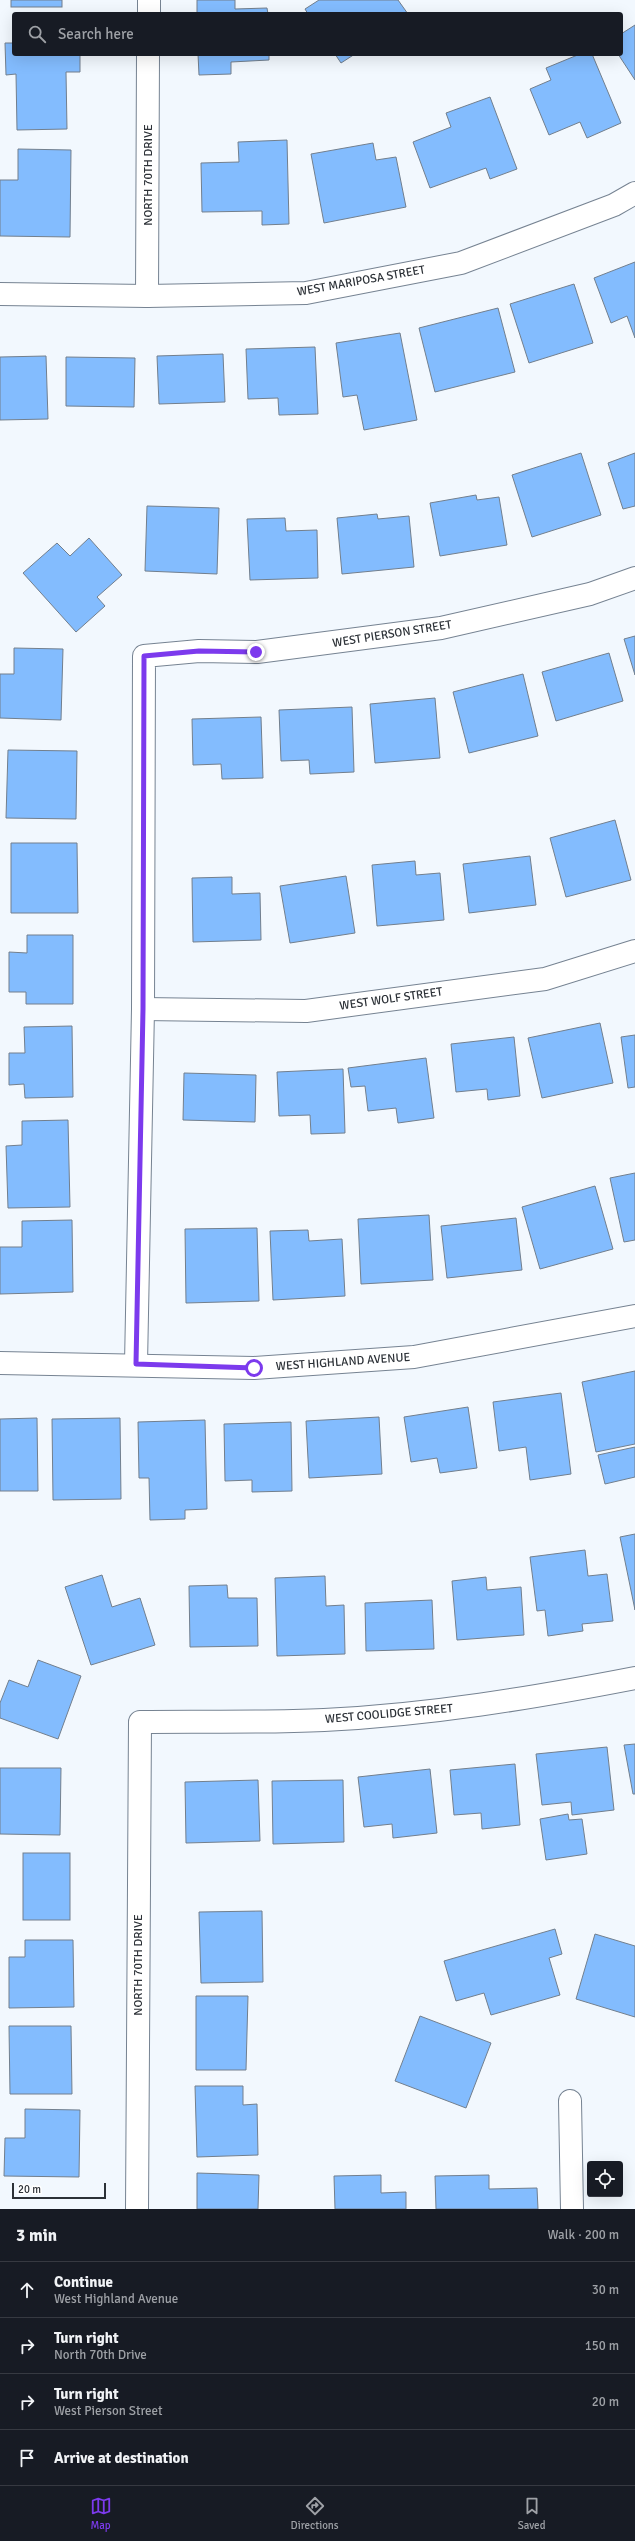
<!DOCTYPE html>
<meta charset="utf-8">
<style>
body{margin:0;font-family:Signika,sans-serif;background:#242831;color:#f1f3f6}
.controls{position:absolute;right:12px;bottom:12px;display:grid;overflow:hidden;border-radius:4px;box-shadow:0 4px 16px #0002}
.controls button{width:36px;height:36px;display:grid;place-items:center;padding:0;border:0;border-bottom:1px solid #363941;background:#171b24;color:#f1f3f6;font:20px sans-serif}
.scale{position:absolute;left:12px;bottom:10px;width:94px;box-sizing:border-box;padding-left:4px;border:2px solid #2c3137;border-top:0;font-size:11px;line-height:14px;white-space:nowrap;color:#2c3137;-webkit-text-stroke:3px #fff;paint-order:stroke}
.stop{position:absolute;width:12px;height:12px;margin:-9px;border:3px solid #7c3aed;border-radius:50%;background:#fff}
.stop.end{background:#7c3aed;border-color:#fff;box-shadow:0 1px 4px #0008}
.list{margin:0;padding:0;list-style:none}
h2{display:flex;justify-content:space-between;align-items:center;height:52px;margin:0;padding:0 16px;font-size:17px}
h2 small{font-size:13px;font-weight:400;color:#9ea1a6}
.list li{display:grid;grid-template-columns:26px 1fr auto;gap:12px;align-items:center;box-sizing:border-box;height:56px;padding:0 16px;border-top:1px solid #363941}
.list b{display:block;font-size:15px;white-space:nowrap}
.list p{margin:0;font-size:13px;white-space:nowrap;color:#9ea1a6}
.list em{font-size:13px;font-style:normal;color:#9ea1a6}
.icon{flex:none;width:22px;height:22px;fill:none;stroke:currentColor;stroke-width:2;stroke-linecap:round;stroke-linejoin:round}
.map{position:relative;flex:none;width:635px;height:2209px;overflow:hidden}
.search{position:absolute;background:#171b24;box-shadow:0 4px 16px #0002;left:12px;right:12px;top:12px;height:44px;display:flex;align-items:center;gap:10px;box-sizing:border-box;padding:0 14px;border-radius:4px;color:#9ea1a6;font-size:15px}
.sheet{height:276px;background:#171b24}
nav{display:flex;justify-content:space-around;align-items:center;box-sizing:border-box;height:56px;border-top:1px solid #363941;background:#171b24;font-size:11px;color:#9ea1a6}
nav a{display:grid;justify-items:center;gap:2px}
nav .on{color:#7c3aed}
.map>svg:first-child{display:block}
.building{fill:#83bcfe;stroke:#727f8d}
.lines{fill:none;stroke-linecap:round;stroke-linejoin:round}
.minor-casing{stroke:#768392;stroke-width:24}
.minor{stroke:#fff;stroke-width:22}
.route{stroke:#7c3aed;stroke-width:5}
.labels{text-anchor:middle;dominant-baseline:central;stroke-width:3.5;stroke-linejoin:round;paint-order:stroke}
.street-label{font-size:12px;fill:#2c3137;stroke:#fff}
</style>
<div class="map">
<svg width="635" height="2209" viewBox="0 0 635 2209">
<rect width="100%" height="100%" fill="#f2f8fe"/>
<g class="building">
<rect x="11" y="0" width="51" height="7"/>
<polygon points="197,0 235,0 235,9 267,8 268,14 197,14"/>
<polygon points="319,0 398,0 408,14 308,14 305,9"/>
<polygon points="635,25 635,80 618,54 621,54 621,34"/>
<polygon points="5,43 14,43 14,54 80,54 80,72 66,72 67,129 17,130 16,74 6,75"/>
<polygon points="198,54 269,54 269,60 231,62 231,74 199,75"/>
<polygon points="335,54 355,54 341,63"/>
<polygon points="580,54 592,54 621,123 587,138 580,122 549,135 530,89 551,80 546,68"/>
<polygon points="490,97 517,169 490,179 486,168 430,188 413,142 451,127 446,113"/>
<polygon points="287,140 289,224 262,225 262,211 202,212 201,163 239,162 238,142"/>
<polygon points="373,143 376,160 396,157 406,207 324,223 311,154"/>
<polygon points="18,149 71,150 70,237 0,236 0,180 18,180"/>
<polygon points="635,262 635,338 627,316 611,323 594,278"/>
<polygon points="574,284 593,343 529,363 510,304"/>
<polygon points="498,308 515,372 435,392 419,328"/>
<polygon points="400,333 417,420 364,430 357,395 343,397 336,343"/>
<polygon points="315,347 318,414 279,415 278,398 248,399 246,349"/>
<polygon points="223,354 225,402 159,404 157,356"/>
<polygon points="46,356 48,419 0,420 0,357"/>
<polygon points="66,357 135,358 134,407 66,406"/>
<polygon points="581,453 601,515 532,537 512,475"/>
<polygon points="635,453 635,506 623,509 608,463"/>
<polygon points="476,495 477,500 499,497 507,545 440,556 430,503"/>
<polygon points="147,506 219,508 217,574 145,571"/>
<polygon points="377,514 378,519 409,516 414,567 342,574 337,518"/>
<polygon points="285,518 286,531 317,530 318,578 250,580 247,519"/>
<polygon points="89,538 122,575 97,597 105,606 76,632 23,573 57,543 70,556"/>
<polygon points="635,636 635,675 624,639"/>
<polygon points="14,648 63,649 61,720 0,718 0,674 14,674"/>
<polygon points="609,653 623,701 556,721 542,672"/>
<polygon points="523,674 538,736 469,753 453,692"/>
<polygon points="435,698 440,758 375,763 370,704"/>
<polygon points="352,707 354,772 310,774 309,760 281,761 279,710"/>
<polygon points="261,717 263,778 222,779 221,764 193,765 192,719"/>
<polygon points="8,750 77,751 76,819 6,818"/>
<polygon points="615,820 631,880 566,897 550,838"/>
<polygon points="11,843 77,843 78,913 11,913"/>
<polygon points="530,856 536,905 469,913 463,864"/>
<polygon points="415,861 416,875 440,873 444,920 377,926 372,865"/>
<polygon points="346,876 355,933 290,943 280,886"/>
<polygon points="232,877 232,894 260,893 261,940 193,942 192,878"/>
<polygon points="27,935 73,935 73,1004 26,1004 26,992 9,992 9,952 27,953"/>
<polygon points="600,1023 613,1083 542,1098 528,1038"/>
<polygon points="72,1026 73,1097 25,1098 24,1084 9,1085 9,1053 25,1053 24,1027"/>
<polygon points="635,1035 635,1087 628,1088 621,1037"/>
<polygon points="514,1037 520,1096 488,1100 487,1089 456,1092 451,1044"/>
<polygon points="426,1058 434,1118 398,1123 396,1108 368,1111 365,1086 351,1087 348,1068"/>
<polygon points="343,1069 345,1133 311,1134 310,1115 279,1116 277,1072"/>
<polygon points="184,1073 256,1075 255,1122 183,1120"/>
<polygon points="68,1120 70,1207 8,1208 6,1146 22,1145 22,1121"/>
<polygon points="635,1173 635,1240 624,1242 610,1178"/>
<polygon points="595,1186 613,1249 540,1269 522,1207"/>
<polygon points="429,1215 433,1280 361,1284 358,1219"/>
<polygon points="516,1218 522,1270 447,1278 441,1226"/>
<polygon points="72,1220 73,1292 0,1294 0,1247 22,1247 22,1221"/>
<polygon points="257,1228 259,1301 186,1303 185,1229"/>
<polygon points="308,1230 309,1241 342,1239 345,1296 273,1300 270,1231"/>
<polygon points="635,1371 635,1444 596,1452 582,1382"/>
<polygon points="561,1393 571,1474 530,1480 526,1447 499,1451 493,1402"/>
<polygon points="468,1407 477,1468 440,1473 437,1458 411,1462 404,1417"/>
<polygon points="379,1417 382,1474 309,1478 306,1421"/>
<polygon points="37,1418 38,1491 0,1491 0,1419"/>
<polygon points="120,1418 121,1499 53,1500 52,1419"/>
<polygon points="205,1420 207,1509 185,1510 185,1519 150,1520 149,1478 139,1478 138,1422"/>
<polygon points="291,1422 292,1491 252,1492 252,1480 225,1481 224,1424"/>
<polygon points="635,1447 635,1477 605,1484 598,1455"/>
<polygon points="635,1534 635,1610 620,1537"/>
<polygon points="585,1550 588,1576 607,1574 613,1621 582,1624 583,1631 548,1636 545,1610 537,1611 530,1557"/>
<polygon points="102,1575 112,1607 140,1598 155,1645 91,1665 65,1587"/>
<polygon points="325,1576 326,1606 344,1605 345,1654 277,1656 275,1578"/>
<polygon points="486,1577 487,1590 521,1587 524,1635 457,1640 452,1581"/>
<polygon points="227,1585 228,1598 257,1598 258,1646 190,1647 189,1586"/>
<polygon points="432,1600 434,1649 366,1651 365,1603"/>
<polygon points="38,1660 81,1676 58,1739 0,1718 0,1703 9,1680 28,1687"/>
<polygon points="635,1744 635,1794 633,1794 624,1745"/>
<polygon points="607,1747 614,1810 572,1815 571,1802 542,1805 536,1754"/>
<polygon points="515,1764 520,1825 482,1829 481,1813 454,1815 450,1770"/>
<polygon points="0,1768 61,1768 60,1835 0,1834"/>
<polygon points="430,1769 437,1833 393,1838 392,1824 364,1827 358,1777"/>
<polygon points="258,1780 260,1841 186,1843 185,1782"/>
<polygon points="343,1780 344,1842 273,1844 272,1781"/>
<polygon points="568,1814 569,1820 582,1819 587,1854 546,1860 540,1819"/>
<rect x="23" y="1853" width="47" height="67"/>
<polygon points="262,1911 263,1982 201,1983 199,1912"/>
<polygon points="555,1929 562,1954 549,1958 560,1995 491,2015 484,1993 456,2001 444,1961"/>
<polygon points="595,1934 635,1946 635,2017 576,1999"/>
<polygon points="25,1940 73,1940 74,2007 9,2008 9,1957 25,1957"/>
<polygon points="196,1996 248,1996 246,2070 196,2070"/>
<polygon points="420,2016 491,2043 466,2108 395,2081"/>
<polygon points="9,2026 71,2026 72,2094 10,2094"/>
<polygon points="195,2086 243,2086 243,2105 257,2104 258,2155 197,2157"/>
<polygon points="25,2109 80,2110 79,2177 4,2176 5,2138 25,2138"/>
<polygon points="197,2173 259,2175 258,2209 197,2209"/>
<polygon points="381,2175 381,2193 406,2192 406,2209 335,2209 334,2176"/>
<polygon points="489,2175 489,2189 537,2188 538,2209 436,2209 435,2176"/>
</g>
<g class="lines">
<defs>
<g id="minor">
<polyline points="149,14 149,0"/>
<polyline points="0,294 147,296 306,293 461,263 614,205 635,193"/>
<polyline points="147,296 148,54"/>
<polyline points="143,1009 306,1011 545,979 635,951"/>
<polyline points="0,1363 254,1368 414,1357 635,1316"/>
<polyline points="136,1364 143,1009 144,656 199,651 257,652 441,628 590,594 635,578"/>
<polyline points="570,2101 572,2209"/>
<path d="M 137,2209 L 140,1722 C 201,1721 263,1723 324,1720 C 429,1715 532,1698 635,1678"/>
</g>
</defs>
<use href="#minor" class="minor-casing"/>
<use href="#minor" class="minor"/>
</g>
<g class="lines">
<polyline class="route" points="254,1368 136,1364 143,1009 144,656 199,651 256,652"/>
</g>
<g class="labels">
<g class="street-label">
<text transform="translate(148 175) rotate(-90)">NORTH 70TH DRIVE</text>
<text transform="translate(361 281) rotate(-10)">WEST MARIPOSA STREET</text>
<text transform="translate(392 634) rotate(-9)">WEST PIERSON STREET</text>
<text transform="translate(391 999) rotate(-8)">WEST WOLF STREET</text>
<text transform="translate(343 1362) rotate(-4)">WEST HIGHLAND AVENUE</text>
<text transform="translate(389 1714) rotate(-5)">WEST COOLIDGE STREET</text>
<text transform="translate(138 1965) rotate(-90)">NORTH 70TH DRIVE</text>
</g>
</g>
</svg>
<div class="controls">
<button><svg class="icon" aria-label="locate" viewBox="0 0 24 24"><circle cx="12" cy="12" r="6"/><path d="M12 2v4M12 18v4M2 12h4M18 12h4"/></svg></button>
</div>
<div class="scale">20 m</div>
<div class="stop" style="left:254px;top:1368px"></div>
<div class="stop end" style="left:256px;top:652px"></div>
<div class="search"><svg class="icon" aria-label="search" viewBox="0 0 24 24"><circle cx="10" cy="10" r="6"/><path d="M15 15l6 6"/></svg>Search here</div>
</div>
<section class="sheet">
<h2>3 min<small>Walk · 200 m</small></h2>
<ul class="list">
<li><svg class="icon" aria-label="ahead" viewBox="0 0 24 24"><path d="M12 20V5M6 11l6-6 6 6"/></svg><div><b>Continue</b><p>West Highland Avenue</p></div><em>30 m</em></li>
<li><svg class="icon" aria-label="right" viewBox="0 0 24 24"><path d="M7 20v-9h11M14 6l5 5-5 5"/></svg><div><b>Turn right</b><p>North 70th Drive</p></div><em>150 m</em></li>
<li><svg class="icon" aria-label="right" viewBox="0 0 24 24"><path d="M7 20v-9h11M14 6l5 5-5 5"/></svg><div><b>Turn right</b><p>West Pierson Street</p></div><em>20 m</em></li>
<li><svg class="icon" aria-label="arrive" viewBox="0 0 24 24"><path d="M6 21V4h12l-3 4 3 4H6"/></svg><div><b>Arrive at destination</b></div></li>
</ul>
</section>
<nav>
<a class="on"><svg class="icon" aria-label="map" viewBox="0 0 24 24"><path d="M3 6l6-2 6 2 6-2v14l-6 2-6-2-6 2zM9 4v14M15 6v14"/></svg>Map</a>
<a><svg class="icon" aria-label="directions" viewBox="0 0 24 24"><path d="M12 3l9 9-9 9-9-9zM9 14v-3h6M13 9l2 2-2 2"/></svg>Directions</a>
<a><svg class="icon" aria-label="saved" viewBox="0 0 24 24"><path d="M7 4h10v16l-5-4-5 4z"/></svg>Saved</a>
</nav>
